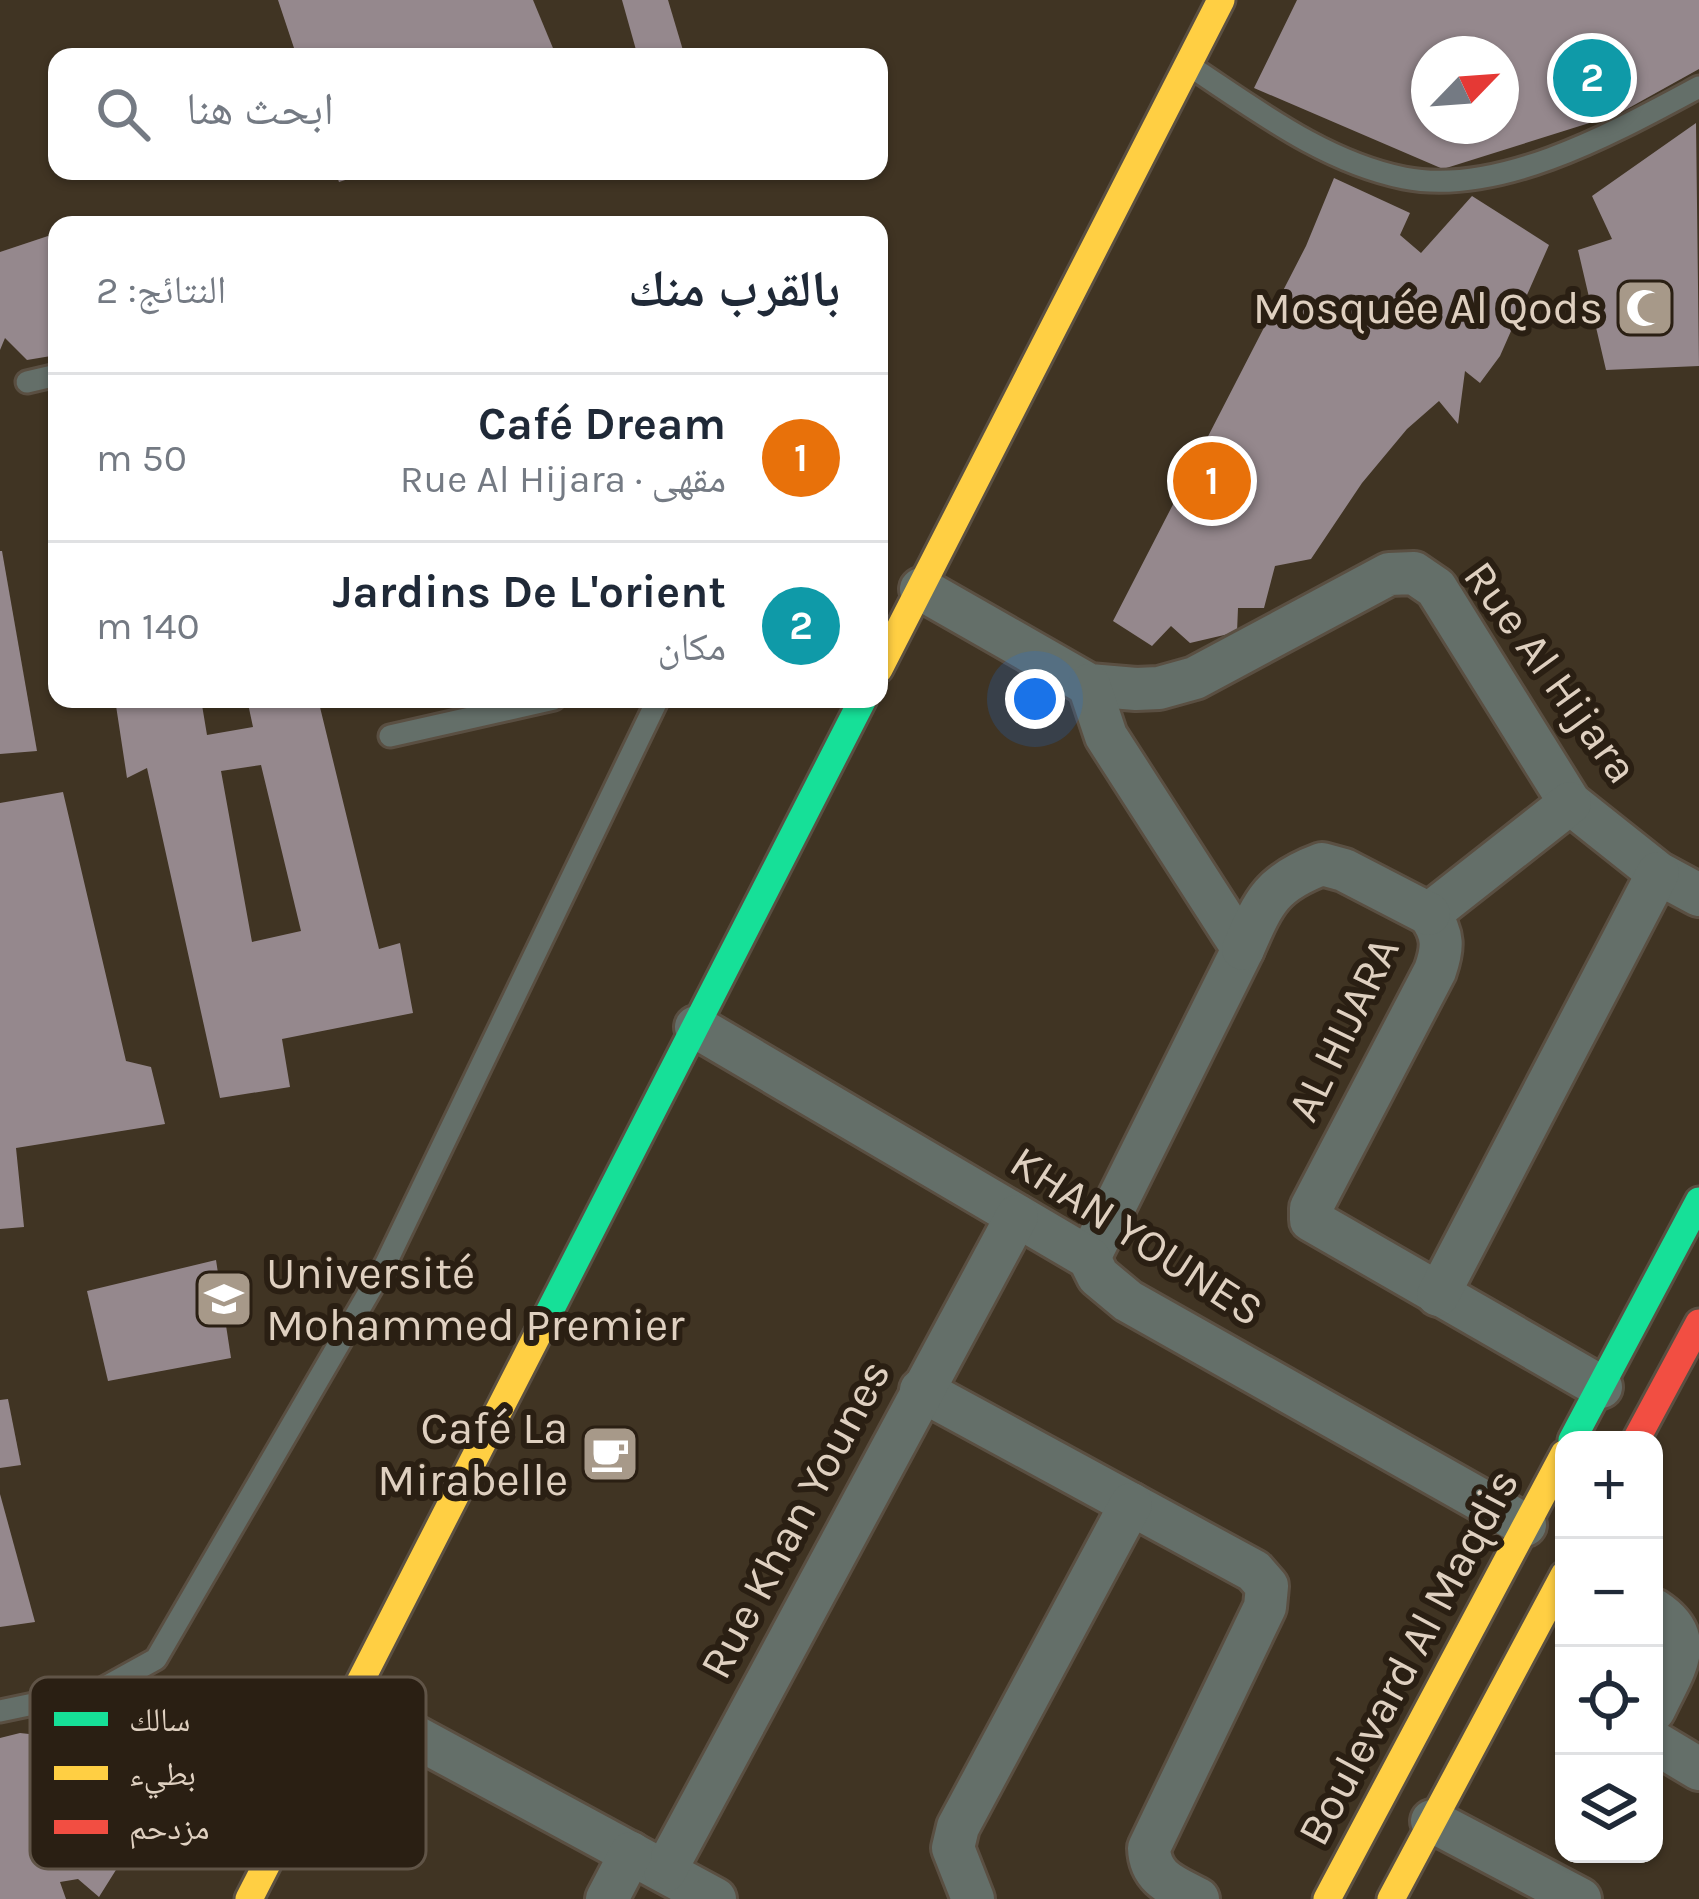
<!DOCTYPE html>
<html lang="ar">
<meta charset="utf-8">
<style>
body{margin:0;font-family:Karla,"Noto Naskh Arabic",sans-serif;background:#f6f6f7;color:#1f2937;direction:rtl}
.controls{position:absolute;right:36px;bottom:36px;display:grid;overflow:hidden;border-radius:24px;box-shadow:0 3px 9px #0004}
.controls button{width:108px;height:108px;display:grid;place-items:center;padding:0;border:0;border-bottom:3px solid #e0e1e3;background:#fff;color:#1f2937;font:60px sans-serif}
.compass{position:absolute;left:1411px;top:36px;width:108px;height:108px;border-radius:50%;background:#fff;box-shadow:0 3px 9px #0004;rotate:65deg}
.you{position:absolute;left:1035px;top:699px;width:42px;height:42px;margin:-30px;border:9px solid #fff;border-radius:50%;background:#1a73e8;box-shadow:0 0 0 18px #1a73e833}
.badge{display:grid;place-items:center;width:78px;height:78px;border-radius:50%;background:#7c3aed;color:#fff;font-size:39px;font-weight:700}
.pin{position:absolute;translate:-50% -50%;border:6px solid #fff;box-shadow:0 3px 12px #0006}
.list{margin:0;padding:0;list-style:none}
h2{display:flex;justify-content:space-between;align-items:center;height:156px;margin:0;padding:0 48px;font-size:51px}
h2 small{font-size:39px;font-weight:400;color:#747a83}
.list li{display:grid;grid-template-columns:78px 1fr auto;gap:36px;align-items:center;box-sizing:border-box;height:168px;padding:0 48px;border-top:3px solid #e0e1e3}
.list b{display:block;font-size:45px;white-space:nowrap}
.list p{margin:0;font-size:39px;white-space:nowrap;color:#747a83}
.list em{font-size:39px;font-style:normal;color:#747a83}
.icon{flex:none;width:66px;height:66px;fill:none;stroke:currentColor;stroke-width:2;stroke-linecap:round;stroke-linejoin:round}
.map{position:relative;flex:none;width:1699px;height:1899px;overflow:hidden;direction:ltr}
.search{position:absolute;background:#fff;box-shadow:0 3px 9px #0004;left:48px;top:48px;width:840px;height:132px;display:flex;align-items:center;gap:30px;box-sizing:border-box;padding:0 42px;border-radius:24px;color:#747a83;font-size:45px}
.panel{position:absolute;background:#fff;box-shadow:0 3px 9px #0004;left:48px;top:216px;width:840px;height:492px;border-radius:24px;direction:rtl}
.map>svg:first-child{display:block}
.building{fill:#95888d;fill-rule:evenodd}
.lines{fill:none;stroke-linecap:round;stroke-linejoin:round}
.lane-casing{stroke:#5a4f42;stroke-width:27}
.street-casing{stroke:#5a4f42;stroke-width:48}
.fast-casing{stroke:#5a4f42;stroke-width:33}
.slow-casing{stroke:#5a4f42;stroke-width:33}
.jam-casing{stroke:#5a4f42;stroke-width:33}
.lane{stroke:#646f69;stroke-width:21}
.street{stroke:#646f69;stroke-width:42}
.fast{stroke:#16e098;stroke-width:27}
.slow{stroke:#ffcf43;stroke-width:27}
.jam{stroke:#f24e42;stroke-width:27}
.labels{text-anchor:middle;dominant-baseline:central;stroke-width:12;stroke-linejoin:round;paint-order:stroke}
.poi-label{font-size:45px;fill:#dfd0c0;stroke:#2a1f13;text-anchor:end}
.street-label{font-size:45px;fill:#dfd0c0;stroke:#2a1f13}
.key{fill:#2a1f13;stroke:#605447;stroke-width:3}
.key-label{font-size:33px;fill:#dfd0c0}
</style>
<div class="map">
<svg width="1699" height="1899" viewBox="0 0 1699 1899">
<rect width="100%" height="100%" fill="#403423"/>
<g class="building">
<polygon points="278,0 533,0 555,53 546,57 297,57"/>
<polygon points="622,0 668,0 685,57 638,57"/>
<path d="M 1297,0 L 1699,0 L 1699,69 L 1618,114 L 1443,169 L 1254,88 ZM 1429,54 L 1501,54 L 1501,126 L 1429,126 Z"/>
<polygon points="1696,123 1699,366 1606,370 1578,250 1612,239 1592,196"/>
<polygon points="335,171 370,171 370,172 339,182"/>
<polygon points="1334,178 1410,213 1400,235 1421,253 1472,196 1549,245 1500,356 1480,383 1465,371 1458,424 1439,401 1407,429 1362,483 1311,559 1275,566 1264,608 1238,608 1237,632 1190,643 1171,626 1152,646 1113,621 1306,246"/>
<polygon points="48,236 57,241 57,355 27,360 5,338 0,350 0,252"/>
<polygon points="0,551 2,551 37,751 0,754"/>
<path d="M 115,699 L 201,699 L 207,735 L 253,727 L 247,699 L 318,699 L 379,949 L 400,943 L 413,1013 L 282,1039 L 290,1087 L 220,1098 L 147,768 L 127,778 ZM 261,765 L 301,931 L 252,942 L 221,771 Z"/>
<polygon points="63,792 126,1061 151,1067 165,1124 16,1148 24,1227 0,1229 0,803"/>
<polygon points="216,1260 231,1358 108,1381 87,1291"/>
<polygon points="8,1399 21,1465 0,1468 0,1400"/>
<polygon points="0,1494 35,1622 0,1627"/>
<polygon points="20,1733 56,1737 38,1760 99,1770 110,1797 146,1822 99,1897 78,1879 60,1882 66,1899 0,1899 0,1738"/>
</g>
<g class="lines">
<defs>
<g id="lane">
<path d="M 1193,68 C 1258,111 1325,162 1404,178 C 1500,197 1617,131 1699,87"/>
<polyline points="27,382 57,375"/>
<polyline points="390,736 554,699"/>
<polyline points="0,1711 100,1690 156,1659 386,1263 658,699"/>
</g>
<g id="street">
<polyline points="921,589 1089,685 1136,689 1159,688 1195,678 1389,574 1414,573 1436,588 1570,803 1658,873 1699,895"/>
<polyline points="1089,685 1106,736 1243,949 1089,1258"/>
<path d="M 1570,803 L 1429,914 C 1444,935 1443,948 1435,971 L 1311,1208 L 1311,1220 L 1601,1387"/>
<path d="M 1243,949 C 1264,901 1271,883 1322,864 L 1344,870 L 1429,914"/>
<polyline points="696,1027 1089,1258 1098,1276 1128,1301 1525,1525"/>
<polyline points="1438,1295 1658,873"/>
<path d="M 921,1390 L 1254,1571 L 1267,1586 L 1265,1607 L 1149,1848 C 1150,1879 1174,1886 1198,1899"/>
<path d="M 1654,1610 C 1699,1639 1674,1667 1654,1710"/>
<polyline points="351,1702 715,1899"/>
<polyline points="1654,1742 1699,1769"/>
<polyline points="1432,1821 1580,1899"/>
<polyline points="665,1871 1017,1216"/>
<polyline points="607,1899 631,1853"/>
<polyline points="973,1899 953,1848 958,1827 1131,1504"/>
</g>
<g id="fast">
<polyline points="538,1334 863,699"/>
<polyline points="1572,1440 1699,1201"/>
</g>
<g id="slow">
<polyline points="879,669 1221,0"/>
<polyline points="249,1899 538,1334"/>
<polyline points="1327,1899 1564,1454"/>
<polyline points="1391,1899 1564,1575"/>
</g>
<polyline id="jam" points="1636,1440 1699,1323"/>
</defs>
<use href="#lane" class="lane-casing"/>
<use href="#street" class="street-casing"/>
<use href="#fast" class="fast-casing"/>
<use href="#slow" class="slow-casing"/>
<use href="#jam" class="jam-casing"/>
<use href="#lane" class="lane"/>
<use href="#street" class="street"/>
<use href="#fast" class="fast"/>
<use href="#slow" class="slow"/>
<use href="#jam" class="jam"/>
</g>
<defs>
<symbol id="mosque-square" viewBox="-11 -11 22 22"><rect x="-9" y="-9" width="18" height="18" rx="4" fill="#a79989" stroke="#2a1f13"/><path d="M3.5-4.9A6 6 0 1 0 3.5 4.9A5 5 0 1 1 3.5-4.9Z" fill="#fff"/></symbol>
<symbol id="university-square" viewBox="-11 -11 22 22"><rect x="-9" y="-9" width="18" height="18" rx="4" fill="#a79989" stroke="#2a1f13"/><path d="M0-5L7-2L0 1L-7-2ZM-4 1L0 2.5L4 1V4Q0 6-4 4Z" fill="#fff"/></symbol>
<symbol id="cafe-square" viewBox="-11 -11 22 22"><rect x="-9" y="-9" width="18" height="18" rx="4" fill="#a79989" stroke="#2a1f13"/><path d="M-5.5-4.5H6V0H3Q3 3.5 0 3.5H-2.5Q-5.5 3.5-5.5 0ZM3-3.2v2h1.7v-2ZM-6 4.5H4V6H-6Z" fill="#fff"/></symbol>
</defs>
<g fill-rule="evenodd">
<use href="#mosque-square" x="1612" y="275" width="66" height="66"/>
<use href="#university-square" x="191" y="1266" width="66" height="66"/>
<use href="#cafe-square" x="577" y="1421" width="66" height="66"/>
</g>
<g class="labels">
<g class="poi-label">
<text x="1603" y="308">Mosquée Al Qods</text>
<text x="266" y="1273" text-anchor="start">Université<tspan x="266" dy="52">Mohammed Premier</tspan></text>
<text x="568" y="1428">Café La<tspan x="568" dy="52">Mirabelle</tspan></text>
</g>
<g class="street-label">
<text transform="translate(1551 672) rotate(54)">Rue Al Hijara</text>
<text transform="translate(1343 1029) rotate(-64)">AL HIJARA</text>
<text transform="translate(1137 1236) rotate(33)">KHAN YOUNES</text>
<text transform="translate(795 1519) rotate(-62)">Rue Khan Younes</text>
<text transform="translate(1408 1657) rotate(-62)">Boulevard Al Maqdis</text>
</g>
</g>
<rect x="30" y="1677" width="396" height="192" rx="18" class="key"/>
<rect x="54" y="1712" width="54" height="14" fill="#16e098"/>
<rect x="54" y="1766" width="54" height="14" fill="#ffcf43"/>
<rect x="54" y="1820" width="54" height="14" fill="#f24e42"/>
<g class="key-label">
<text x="129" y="1731">سالك</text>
<text x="129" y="1785">بطيء</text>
<text x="129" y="1839">مزدحم</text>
</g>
</svg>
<div class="controls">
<button>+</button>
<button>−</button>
<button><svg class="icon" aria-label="locate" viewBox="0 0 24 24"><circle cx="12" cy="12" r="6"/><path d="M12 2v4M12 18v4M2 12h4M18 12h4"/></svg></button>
<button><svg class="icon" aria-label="layers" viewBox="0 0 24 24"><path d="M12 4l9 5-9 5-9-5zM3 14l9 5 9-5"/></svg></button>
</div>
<svg class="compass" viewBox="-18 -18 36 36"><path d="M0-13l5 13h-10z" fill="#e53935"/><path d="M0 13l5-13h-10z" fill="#747a83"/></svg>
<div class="you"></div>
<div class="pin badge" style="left:1212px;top:481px;background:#e8710a">1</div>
<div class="pin badge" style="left:1592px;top:78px;background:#0f9aa8">2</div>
<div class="search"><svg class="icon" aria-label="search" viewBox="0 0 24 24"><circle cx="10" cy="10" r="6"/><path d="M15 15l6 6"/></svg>ابحث هنا</div>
<section class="panel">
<h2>بالقرب منك<small>النتائج: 2</small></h2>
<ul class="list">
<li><span class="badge" style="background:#e8710a">1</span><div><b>Café Dream</b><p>مقهى · Rue Al Hijara</p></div><em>50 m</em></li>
<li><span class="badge" style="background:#0f9aa8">2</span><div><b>Jardins De L'orient</b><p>مكان</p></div><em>140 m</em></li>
</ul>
</section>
</div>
